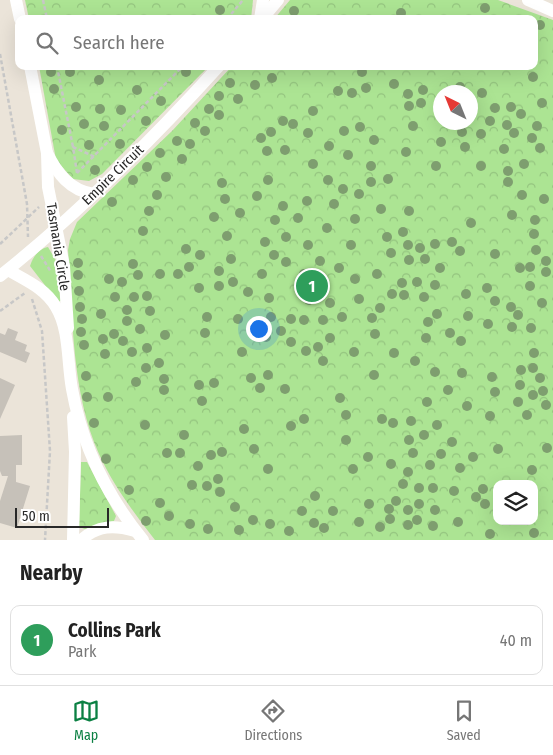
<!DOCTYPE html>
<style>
body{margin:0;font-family:"Fira Sans Condensed",sans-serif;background:#f2f2f2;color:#222}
.controls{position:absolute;right:15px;bottom:15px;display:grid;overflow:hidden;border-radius:10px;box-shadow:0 5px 20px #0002}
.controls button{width:45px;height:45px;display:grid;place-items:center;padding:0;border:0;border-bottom:1px solid #e0e0e0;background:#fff;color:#222;font:25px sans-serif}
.compass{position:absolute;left:433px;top:85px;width:45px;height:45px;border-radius:50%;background:#fff;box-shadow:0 5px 20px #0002;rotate:317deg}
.scale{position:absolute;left:15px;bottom:12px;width:94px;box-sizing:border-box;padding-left:5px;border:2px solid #282828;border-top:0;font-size:14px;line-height:18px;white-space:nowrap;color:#282828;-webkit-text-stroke:4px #fff;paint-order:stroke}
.you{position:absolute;left:258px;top:328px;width:18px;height:18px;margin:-12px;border:4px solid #fff;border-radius:50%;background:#1a73e8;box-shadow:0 0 0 8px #1a73e833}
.badge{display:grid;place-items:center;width:32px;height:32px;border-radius:50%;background:#0b8043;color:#fff;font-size:16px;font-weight:700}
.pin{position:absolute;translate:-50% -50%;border:2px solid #fff;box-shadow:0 1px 5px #0006}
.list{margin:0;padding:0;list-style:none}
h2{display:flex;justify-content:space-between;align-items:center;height:65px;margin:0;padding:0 20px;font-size:21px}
h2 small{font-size:16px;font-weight:400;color:#767676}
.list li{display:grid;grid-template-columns:32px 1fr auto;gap:15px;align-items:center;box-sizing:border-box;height:70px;margin:0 10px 10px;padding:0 10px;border:1px solid #e0e0e0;border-radius:10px}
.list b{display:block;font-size:19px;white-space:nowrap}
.list p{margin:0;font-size:16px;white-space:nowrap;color:#767676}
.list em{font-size:16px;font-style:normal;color:#767676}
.icon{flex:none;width:28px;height:28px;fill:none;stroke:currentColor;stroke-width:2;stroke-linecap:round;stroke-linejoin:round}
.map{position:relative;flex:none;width:553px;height:540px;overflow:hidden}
.search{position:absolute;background:#fff;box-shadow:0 5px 20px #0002;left:15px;right:15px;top:15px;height:55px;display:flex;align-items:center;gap:12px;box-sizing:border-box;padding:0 18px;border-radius:10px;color:#767676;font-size:19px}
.sheet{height:145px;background:#fff}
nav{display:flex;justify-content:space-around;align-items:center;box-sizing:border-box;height:70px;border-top:1px solid #e0e0e0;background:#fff;font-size:14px;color:#767676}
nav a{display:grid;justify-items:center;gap:2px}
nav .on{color:#0b8043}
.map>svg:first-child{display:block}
.grass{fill:#ace493}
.park{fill:url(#park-crowns);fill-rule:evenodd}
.building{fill:#c6c1b9}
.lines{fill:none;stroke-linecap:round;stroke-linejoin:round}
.path{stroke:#c7c7c7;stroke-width:2.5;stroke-dasharray:4 2.5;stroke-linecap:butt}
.minor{stroke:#fff;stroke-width:12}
.tree{fill:#7e9e6f}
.labels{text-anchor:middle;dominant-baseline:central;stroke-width:4;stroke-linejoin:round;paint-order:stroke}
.street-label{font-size:14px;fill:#282828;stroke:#fff}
</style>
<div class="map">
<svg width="553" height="540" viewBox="0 0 553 540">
<defs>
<pattern id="park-crowns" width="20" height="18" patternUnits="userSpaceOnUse" patternTransform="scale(1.25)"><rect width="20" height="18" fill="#ace493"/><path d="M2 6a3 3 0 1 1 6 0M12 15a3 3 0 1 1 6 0" fill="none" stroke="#94c47f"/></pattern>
</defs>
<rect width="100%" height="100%" fill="#ebe4d9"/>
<path class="grass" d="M 48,247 L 58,264 L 63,300 L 58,302 L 30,266 C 33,257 38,249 48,247 Z"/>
<g class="park">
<polygon points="25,0 253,0 251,19 29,19"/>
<path d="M 290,0 L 498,0 L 553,20 L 553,540 L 155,540 C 134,513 113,485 99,454 C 71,391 73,317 68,250 L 70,239 L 77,222 L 172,131 L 232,66 L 534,66 L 534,19 L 274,19 ZM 440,92 L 470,92 L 470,122 L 440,122 ZM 497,484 L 534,484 L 534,521 L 497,521 Z"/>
<polygon points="39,66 209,66 102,174 89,181 73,179 56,160"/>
<polygon points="81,462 87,462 116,516 114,521 85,529 79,527"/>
</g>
<g class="building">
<polygon points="8,328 18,332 15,340 27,345 25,351 30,353 26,363 0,352 0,333 5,335"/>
<polygon points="0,378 15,385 0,419"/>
<polygon points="22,435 22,465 16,465 16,482 30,486 17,528 0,523 0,501 8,476 2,476 0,471 0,436"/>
</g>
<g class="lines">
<g class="path">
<polyline points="43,0 47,19"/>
<polyline points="227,19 243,0"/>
<polyline points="0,54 27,204 28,237"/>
<polyline points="57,66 73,147"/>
<polyline points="77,173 183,66"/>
<polyline points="77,173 73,147 95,157"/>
<polyline points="0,244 39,207"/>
<polyline points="41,256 51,272"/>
<polyline points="32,299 42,331 50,451 45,540"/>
<polyline points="0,311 25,293"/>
</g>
<g class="minor">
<polyline points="16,0 20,19"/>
<polyline points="528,0 553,11"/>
<polyline points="260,19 263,0"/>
<polyline points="262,19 278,0"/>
<polyline points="30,66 47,153 48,187 64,266 68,328"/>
<path d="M 47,153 C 57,173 70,191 94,194"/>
<path d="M 8,270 C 25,280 45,288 56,307 C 70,330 67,363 72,389 C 82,445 107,496 143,540"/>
<path d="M 0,276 C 79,213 151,141 219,66"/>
<polyline points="73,540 75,452 73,417"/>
<path d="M 81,540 C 98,525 114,525 135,531"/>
</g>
</g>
<g class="tree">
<circle cx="485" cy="8" r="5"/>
<circle cx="220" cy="10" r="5"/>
<circle cx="294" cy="11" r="5"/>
<circle cx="401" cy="13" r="5"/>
<circle cx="540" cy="25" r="5"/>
<circle cx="51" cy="72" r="5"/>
<circle cx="70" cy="72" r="5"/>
<circle cx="186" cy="72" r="5"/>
<circle cx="362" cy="72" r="5"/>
<circle cx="533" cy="77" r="5"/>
<circle cx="272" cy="78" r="5"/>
<circle cx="99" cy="80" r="5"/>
<circle cx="230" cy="83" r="5"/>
<circle cx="394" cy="84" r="5"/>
<circle cx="255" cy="85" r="5"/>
<circle cx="460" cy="87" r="5"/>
<circle cx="366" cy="88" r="5"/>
<circle cx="54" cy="89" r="5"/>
<circle cx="137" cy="90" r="5"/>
<circle cx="423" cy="90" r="5"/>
<circle cx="338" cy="91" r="5"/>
<circle cx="352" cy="93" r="5"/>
<circle cx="482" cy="93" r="5"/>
<circle cx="408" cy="94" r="5"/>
<circle cx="219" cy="96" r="5"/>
<circle cx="238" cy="99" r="5"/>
<circle cx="161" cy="101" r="5"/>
<circle cx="421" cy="103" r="5"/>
<circle cx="542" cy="103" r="5"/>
<circle cx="409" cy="106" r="5"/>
<circle cx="76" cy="107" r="5"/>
<circle cx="511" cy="107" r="5"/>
<circle cx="495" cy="108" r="5"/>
<circle cx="100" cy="109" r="5"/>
<circle cx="209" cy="109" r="5"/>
<circle cx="121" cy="110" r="5"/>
<circle cx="313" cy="111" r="5"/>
<circle cx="521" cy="114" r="5"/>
<circle cx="219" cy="115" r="5"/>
<circle cx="146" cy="121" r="5"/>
<circle cx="283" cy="121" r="5"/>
<circle cx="490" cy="121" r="5"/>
<circle cx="195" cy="123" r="5"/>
<circle cx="84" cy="124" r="5"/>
<circle cx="293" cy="124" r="5"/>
<circle cx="507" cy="125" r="5"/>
<circle cx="104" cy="126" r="5"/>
<circle cx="413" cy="126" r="5"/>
<circle cx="537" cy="126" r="5"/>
<circle cx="360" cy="127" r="5"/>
<circle cx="62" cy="130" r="5"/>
<circle cx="205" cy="131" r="5"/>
<circle cx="344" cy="131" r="5"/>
<circle cx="271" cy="132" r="5"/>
<circle cx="462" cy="132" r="5"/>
<circle cx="308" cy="133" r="5"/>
<circle cx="514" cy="133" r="5"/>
<circle cx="481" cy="134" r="5"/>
<circle cx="261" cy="138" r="5"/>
<circle cx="532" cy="138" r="5"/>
<circle cx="374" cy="140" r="5"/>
<circle cx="177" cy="141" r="5"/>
<circle cx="441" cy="142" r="5"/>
<circle cx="120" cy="144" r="5"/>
<circle cx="190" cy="144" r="5"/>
<circle cx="89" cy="145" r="5"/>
<circle cx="329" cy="146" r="5"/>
<circle cx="465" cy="147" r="5"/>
<circle cx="540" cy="148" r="5"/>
<circle cx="504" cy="149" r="5"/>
<circle cx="285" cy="150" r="5"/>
<circle cx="267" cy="151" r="5"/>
<circle cx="406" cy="152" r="5"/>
<circle cx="160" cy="153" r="5"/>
<circle cx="348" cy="155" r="5"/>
<circle cx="182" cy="159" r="5"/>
<circle cx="313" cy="164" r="5"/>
<circle cx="524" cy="164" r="5"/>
<circle cx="371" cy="166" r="5"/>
<circle cx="436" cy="166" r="5"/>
<circle cx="481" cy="166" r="5"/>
<circle cx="147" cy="167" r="5"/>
<circle cx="95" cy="170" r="5"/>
<circle cx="508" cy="171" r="5"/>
<circle cx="166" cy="177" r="5"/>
<circle cx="388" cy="179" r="5"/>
<circle cx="133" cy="180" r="5"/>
<circle cx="268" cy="180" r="5"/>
<circle cx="328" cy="180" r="5"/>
<circle cx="371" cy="182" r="5"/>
<circle cx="508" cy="182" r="5"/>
<circle cx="222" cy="183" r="5"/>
<circle cx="343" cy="189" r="5"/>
<circle cx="359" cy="194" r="5"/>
<circle cx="157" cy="195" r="5"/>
<circle cx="522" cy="195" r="5"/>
<circle cx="257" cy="196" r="5"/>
<circle cx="225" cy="199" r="5"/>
<circle cx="544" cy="199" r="5"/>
<circle cx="307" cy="201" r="5"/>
<circle cx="112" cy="202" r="5"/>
<circle cx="334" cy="204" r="5"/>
<circle cx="283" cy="206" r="5"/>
<circle cx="381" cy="209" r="5"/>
<circle cx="149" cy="211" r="5"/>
<circle cx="409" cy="211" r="5"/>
<circle cx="240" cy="213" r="5"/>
<circle cx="512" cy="215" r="5"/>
<circle cx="214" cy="217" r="5"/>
<circle cx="298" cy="218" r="5"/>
<circle cx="355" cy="219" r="5"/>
<circle cx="275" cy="220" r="5"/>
<circle cx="535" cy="220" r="5"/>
<circle cx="471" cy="223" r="5"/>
<circle cx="327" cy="228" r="5"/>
<circle cx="143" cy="231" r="5"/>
<circle cx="403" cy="232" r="5"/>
<circle cx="534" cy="234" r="5"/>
<circle cx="227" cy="236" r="5"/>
<circle cx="286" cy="237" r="5"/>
<circle cx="387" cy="237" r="5"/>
<circle cx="265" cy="242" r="5"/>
<circle cx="452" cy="242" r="5"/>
<circle cx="435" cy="244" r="5"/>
<circle cx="308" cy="245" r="5"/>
<circle cx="351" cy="245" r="5"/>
<circle cx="408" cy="245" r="5"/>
<circle cx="420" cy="248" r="5"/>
<circle cx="186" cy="249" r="5"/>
<circle cx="536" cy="250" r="5"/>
<circle cx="460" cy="251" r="5"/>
<circle cx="391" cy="253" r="5"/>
<circle cx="495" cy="254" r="5"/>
<circle cx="200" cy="255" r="5"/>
<circle cx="274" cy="255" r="5"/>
<circle cx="231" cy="259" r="5"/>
<circle cx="425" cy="259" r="5"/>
<circle cx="409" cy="260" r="5"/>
<circle cx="320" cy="261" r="5"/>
<circle cx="546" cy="261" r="5"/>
<circle cx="286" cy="262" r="5"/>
<circle cx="78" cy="263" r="5"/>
<circle cx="133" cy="264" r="5"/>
<circle cx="189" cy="267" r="5"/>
<circle cx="530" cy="267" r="5"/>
<circle cx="339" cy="268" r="5"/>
<circle cx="440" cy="268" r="5"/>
<circle cx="520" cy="268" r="5"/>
<circle cx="219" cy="271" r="5"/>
<circle cx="546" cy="272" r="5"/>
<circle cx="160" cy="274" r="5"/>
<circle cx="178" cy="274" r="5"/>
<circle cx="262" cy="274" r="5"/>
<circle cx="304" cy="274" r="5"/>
<circle cx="377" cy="274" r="5"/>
<circle cx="78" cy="275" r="5"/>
<circle cx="138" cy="275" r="5"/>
<circle cx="109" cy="279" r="5"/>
<circle cx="355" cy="279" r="5"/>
<circle cx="122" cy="282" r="5"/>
<circle cx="233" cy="282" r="5"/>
<circle cx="324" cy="282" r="5"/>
<circle cx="417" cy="282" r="5"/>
<circle cx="402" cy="283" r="5"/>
<circle cx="435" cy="285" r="5"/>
<circle cx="219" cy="286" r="5"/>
<circle cx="530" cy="286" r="5"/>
<circle cx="199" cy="288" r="5"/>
<circle cx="487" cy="288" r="5"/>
<circle cx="79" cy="291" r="5"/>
<circle cx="248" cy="292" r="5"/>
<circle cx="392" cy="294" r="5"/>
<circle cx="466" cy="294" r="5"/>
<circle cx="404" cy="295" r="5"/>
<circle cx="147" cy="296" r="5"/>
<circle cx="115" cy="297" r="5"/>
<circle cx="134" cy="297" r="5"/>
<circle cx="424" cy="297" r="5"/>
<circle cx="269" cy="298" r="5"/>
<circle cx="359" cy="299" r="5"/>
<circle cx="309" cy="300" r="5"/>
<circle cx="495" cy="301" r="5"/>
<circle cx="330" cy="303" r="5"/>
<circle cx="542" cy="303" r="5"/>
<circle cx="80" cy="307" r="5"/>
<circle cx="511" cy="307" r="5"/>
<circle cx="380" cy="308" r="5"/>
<circle cx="127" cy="310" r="5"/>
<circle cx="150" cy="311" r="5"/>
<circle cx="101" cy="314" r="5"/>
<circle cx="437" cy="314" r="5"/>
<circle cx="518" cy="315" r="5"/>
<circle cx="468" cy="316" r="5"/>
<circle cx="207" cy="317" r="5"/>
<circle cx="271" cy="317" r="5"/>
<circle cx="342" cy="317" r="5"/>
<circle cx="372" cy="318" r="5"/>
<circle cx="82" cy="319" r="5"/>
<circle cx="238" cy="319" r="5"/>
<circle cx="291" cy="319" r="5"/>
<circle cx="304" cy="320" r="5"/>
<circle cx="323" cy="320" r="5"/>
<circle cx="127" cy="321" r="5"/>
<circle cx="428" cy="322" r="5"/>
<circle cx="488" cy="324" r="5"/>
<circle cx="512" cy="327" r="5"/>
<circle cx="531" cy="328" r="5"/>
<circle cx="140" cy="329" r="5"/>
<circle cx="281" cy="331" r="5"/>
<circle cx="81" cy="332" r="5"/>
<circle cx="205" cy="333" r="5"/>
<circle cx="450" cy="333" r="5"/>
<circle cx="114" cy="334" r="5"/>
<circle cx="375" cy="334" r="5"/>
<circle cx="165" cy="335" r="5"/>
<circle cx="266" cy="337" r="5"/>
<circle cx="330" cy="338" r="5"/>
<circle cx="426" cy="338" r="5"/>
<circle cx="103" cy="339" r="5"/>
<circle cx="123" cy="341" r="5"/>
<circle cx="461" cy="341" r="5"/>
<circle cx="291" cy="342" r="5"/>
<circle cx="84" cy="345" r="5"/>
<circle cx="318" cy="347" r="5"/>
<circle cx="147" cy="348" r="5"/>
<circle cx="306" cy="351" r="5"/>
<circle cx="132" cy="352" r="5"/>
<circle cx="242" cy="352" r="5"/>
<circle cx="354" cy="352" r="5"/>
<circle cx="394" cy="353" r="5"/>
<circle cx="534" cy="353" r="5"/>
<circle cx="105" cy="354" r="5"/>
<circle cx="323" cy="361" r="5"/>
<circle cx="415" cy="361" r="5"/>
<circle cx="159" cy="363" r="5"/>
<circle cx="146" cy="368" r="5"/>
<circle cx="533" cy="368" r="5"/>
<circle cx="521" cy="370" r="5"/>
<circle cx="435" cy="372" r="5"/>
<circle cx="462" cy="373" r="5"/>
<circle cx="268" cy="375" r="5"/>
<circle cx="374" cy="375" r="5"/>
<circle cx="86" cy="376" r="5"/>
<circle cx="492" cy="377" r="5"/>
<circle cx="251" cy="378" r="5"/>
<circle cx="540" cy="378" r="5"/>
<circle cx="164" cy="379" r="5"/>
<circle cx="136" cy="382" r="5"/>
<circle cx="214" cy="383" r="5"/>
<circle cx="199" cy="385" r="5"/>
<circle cx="520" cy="385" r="5"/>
<circle cx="260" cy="388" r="5"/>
<circle cx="285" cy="389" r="5"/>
<circle cx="164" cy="390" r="5"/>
<circle cx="448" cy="390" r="5"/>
<circle cx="543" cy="391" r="5"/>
<circle cx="495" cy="392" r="5"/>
<circle cx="533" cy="395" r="5"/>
<circle cx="87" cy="397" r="5"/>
<circle cx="108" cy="397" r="5"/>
<circle cx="340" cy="398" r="5"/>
<circle cx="202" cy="401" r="5"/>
<circle cx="427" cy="402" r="5"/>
<circle cx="518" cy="402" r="5"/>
<circle cx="546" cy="405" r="5"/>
<circle cx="467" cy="406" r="5"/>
<circle cx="346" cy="415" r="5"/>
<circle cx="527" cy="415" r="5"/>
<circle cx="490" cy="416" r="5"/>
<circle cx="304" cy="419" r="5"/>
<circle cx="382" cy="419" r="5"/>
<circle cx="411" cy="421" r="5"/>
<circle cx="94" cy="423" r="5"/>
<circle cx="393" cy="423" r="5"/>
<circle cx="145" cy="425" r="5"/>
<circle cx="437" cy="425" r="5"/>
<circle cx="291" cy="426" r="5"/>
<circle cx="244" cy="429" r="5"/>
<circle cx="184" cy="435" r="5"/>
<circle cx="424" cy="435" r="5"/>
<circle cx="346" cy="440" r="5"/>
<circle cx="409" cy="440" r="5"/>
<circle cx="452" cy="442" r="5"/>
<circle cx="547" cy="448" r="5"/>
<circle cx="254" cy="449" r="5"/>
<circle cx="498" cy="449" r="5"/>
<circle cx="222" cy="452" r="5"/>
<circle cx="167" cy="453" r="5"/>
<circle cx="180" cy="453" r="5"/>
<circle cx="413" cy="453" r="5"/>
<circle cx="441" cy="454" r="5"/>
<circle cx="211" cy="455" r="5"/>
<circle cx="368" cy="457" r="5"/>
<circle cx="473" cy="457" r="5"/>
<circle cx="106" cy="459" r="5"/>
<circle cx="391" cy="464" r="5"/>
<circle cx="430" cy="465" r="5"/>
<circle cx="198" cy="466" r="5"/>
<circle cx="460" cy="468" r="5"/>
<circle cx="268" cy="469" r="5"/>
<circle cx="353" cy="469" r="5"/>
<circle cx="532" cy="470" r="5"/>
<circle cx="408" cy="472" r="5"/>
<circle cx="218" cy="479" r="5"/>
<circle cx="403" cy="484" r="5"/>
<circle cx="192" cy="485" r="5"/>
<circle cx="207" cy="486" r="5"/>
<circle cx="419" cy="488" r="5"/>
<circle cx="433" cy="488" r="5"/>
<circle cx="483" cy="489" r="5"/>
<circle cx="129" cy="490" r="5"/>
<circle cx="454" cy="491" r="5"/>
<circle cx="220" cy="492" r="5"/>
<circle cx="315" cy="496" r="5"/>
<circle cx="476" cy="497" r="5"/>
<circle cx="396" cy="501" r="5"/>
<circle cx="160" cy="503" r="5"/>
<circle cx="369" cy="504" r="5"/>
<circle cx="419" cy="504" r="5"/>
<circle cx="485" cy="504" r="5"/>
<circle cx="235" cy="507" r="5"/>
<circle cx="389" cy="509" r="5"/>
<circle cx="408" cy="510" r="5"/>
<circle cx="435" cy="510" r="5"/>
<circle cx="302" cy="511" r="5"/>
<circle cx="333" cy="511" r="5"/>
<circle cx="169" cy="516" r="5"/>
<circle cx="390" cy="519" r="5"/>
<circle cx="253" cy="520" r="5"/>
<circle cx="417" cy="520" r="5"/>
<circle cx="146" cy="521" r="5"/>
<circle cx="359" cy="522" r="5"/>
<circle cx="458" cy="522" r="5"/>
<circle cx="314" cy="523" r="5"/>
<circle cx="190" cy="524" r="5"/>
<circle cx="270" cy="524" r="5"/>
<circle cx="408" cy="525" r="5"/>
<circle cx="433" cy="526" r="5"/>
<circle cx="380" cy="527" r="5"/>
<circle cx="324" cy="528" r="5"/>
<circle cx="208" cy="529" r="5"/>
<circle cx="239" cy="530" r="5"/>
<circle cx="289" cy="531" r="5"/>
<circle cx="534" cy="533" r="5"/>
<circle cx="490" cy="534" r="5"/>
</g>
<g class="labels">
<g class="street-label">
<text transform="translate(113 175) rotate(-44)">Empire Circuit</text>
<text transform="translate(58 247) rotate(81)">Tasmania Circle</text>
</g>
</g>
</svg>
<div class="controls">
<button><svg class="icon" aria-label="layers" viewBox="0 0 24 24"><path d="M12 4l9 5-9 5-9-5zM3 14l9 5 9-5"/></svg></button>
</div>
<svg class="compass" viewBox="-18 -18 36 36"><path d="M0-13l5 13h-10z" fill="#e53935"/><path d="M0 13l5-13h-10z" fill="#767676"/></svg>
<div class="scale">50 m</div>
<div class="you"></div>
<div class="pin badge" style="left:312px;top:286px;background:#2e9e5b">1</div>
<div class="search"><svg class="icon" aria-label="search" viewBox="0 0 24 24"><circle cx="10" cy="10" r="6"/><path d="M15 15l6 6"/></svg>Search here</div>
</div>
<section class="sheet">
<h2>Nearby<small></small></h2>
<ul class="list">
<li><span class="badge" style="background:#2e9e5b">1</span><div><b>Collins Park</b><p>Park</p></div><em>40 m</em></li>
</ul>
</section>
<nav>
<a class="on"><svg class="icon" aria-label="map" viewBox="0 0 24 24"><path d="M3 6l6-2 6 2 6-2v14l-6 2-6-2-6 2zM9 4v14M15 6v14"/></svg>Map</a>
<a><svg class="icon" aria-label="directions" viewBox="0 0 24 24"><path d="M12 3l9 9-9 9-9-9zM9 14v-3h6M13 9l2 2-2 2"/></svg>Directions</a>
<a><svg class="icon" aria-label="saved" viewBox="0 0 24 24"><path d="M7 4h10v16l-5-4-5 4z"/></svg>Saved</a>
</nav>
